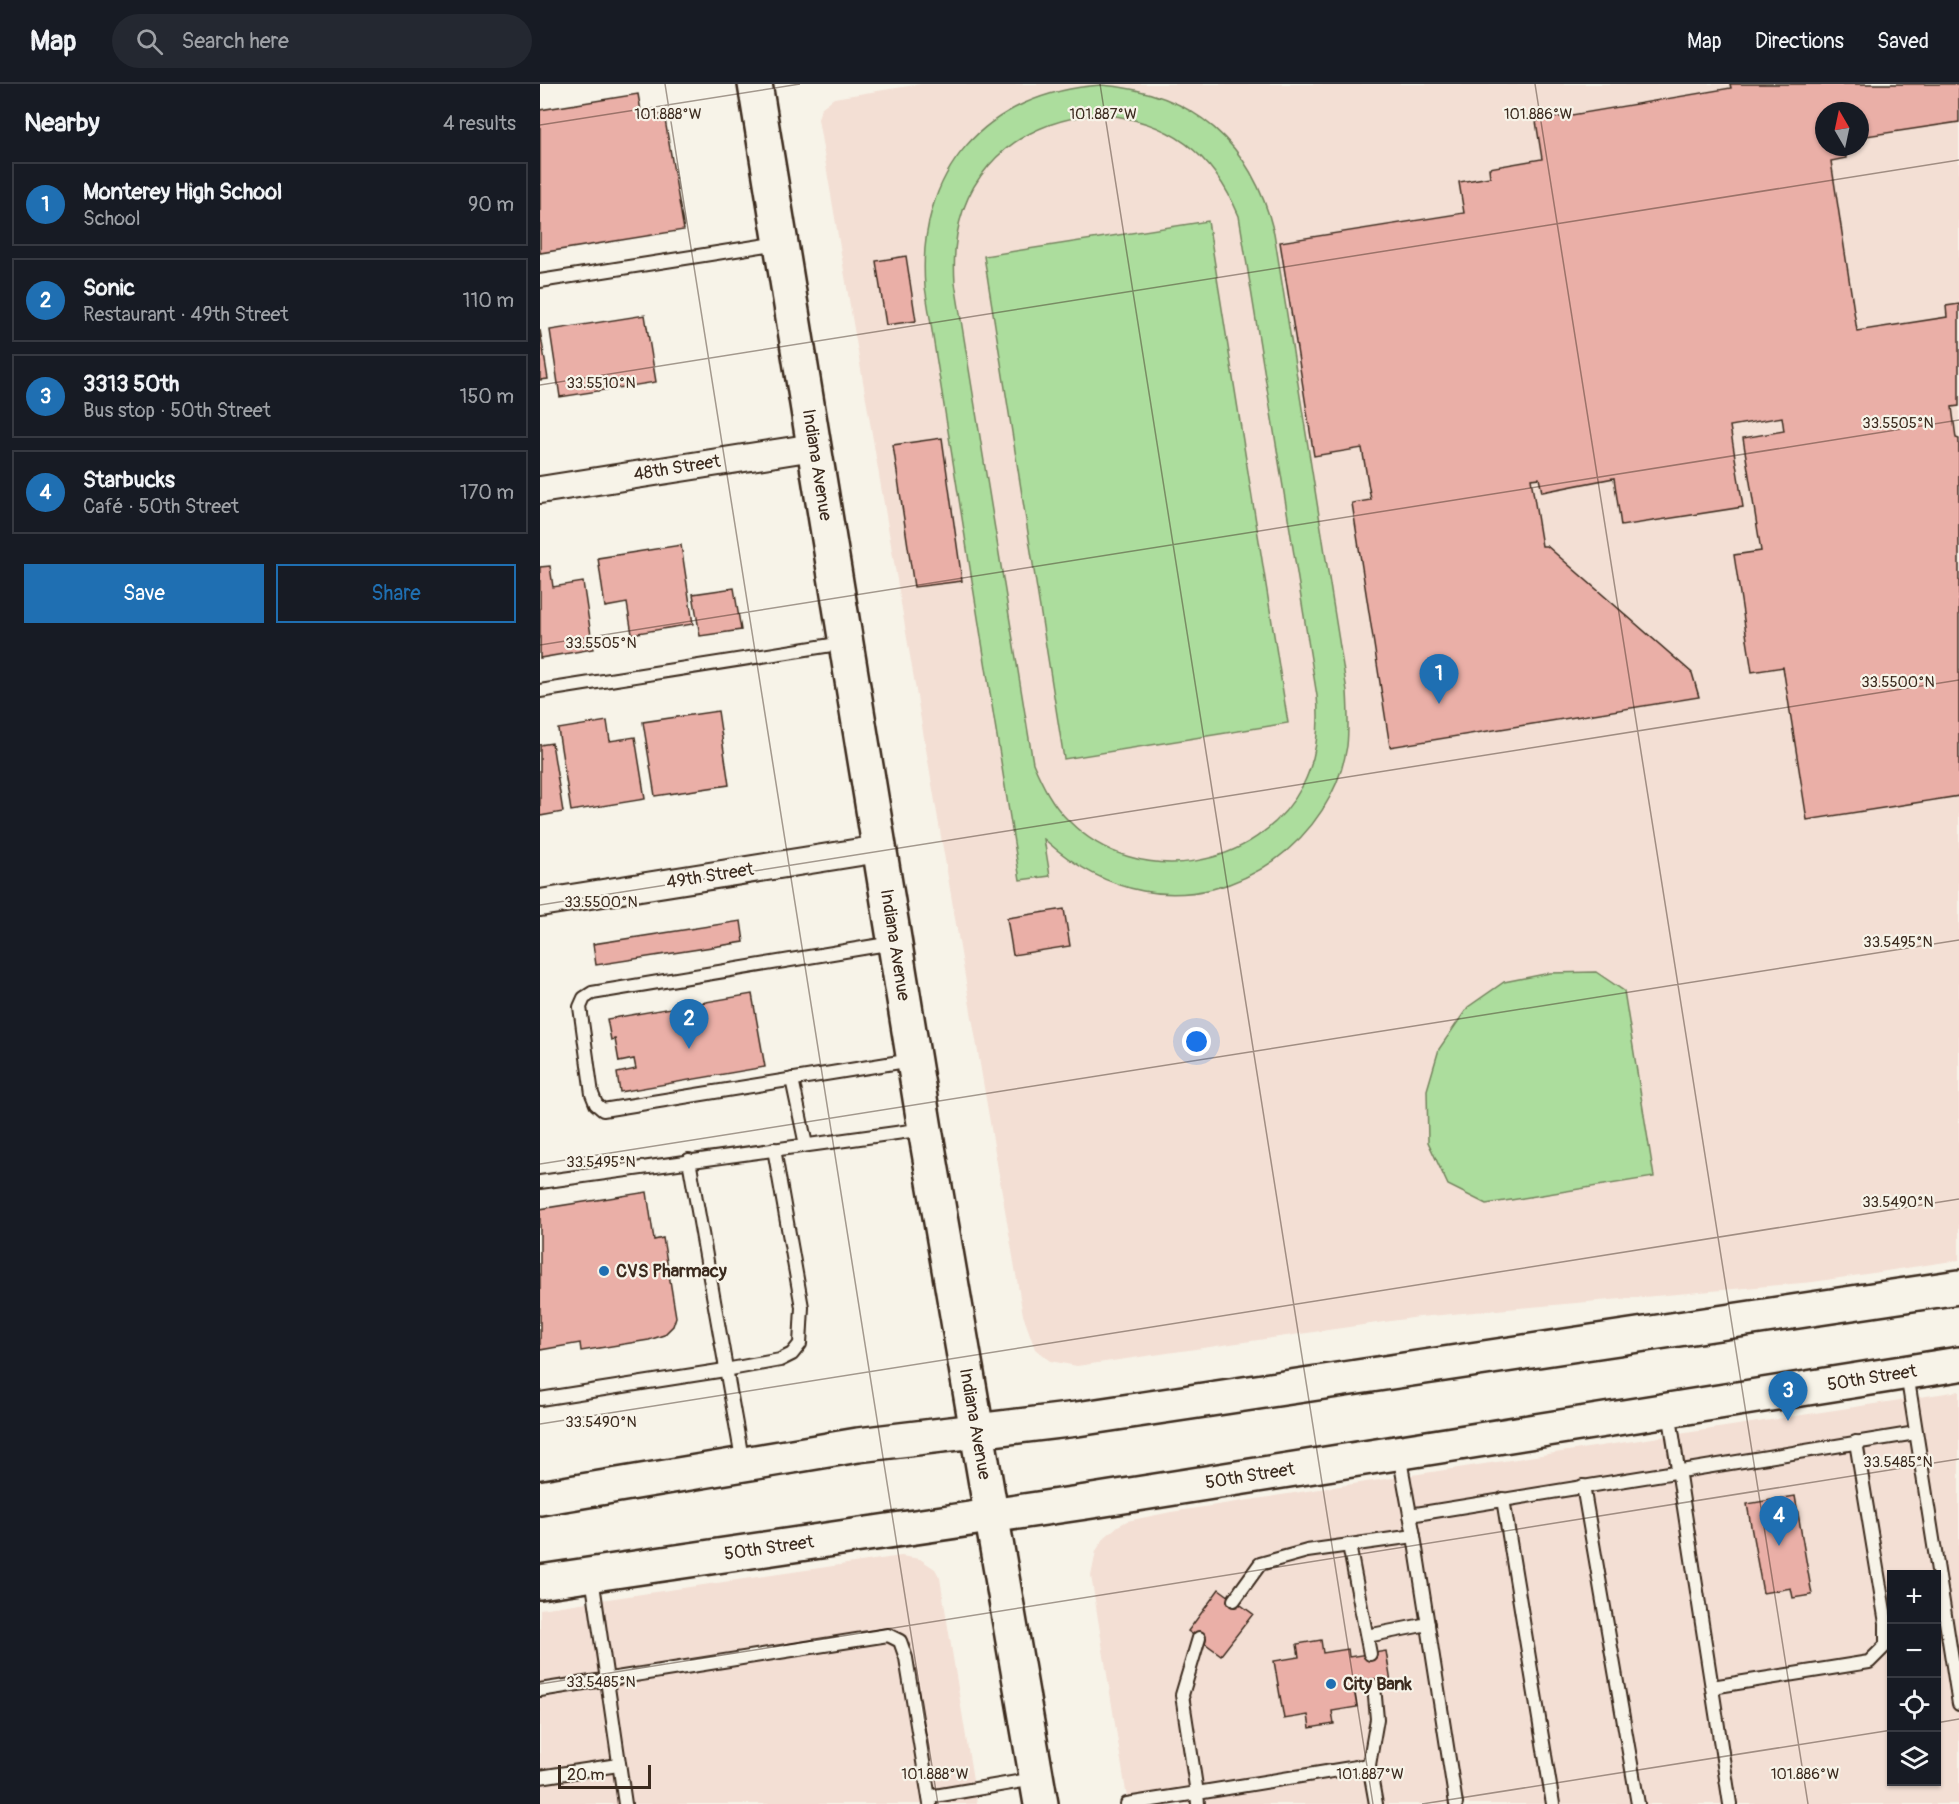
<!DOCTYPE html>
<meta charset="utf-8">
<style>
body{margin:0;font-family:Pangolin,sans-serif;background:#242831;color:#f1f3f6}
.controls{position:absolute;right:18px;bottom:18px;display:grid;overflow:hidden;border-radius:0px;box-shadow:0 2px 4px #0004}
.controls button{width:54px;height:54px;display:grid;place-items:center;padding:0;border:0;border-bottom:2px solid #363941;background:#171b24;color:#f1f3f6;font:30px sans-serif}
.compass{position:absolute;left:1275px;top:18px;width:54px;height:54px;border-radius:50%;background:#171b24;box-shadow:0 2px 4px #0004;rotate:351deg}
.scale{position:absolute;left:18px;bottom:15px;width:93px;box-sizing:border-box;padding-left:6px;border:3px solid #3b2a1e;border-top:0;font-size:16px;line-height:21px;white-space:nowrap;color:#3b2a1e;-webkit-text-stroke:4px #f7f3e8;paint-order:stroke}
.you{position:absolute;left:657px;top:958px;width:21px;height:21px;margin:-15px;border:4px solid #fff;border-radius:50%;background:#1a73e8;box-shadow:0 0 0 9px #1a73e833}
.badge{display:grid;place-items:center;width:39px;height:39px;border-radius:50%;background:#1f6fb2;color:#fff;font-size:20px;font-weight:700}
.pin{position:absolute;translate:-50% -50px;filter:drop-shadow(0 2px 3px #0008)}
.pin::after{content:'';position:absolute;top:32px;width:21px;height:18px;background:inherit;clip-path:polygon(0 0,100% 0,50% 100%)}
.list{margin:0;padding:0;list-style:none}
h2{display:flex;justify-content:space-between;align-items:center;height:78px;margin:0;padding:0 24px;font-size:26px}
h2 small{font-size:20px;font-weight:400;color:#9ea1a6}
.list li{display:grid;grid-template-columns:39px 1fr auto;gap:18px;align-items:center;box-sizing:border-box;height:84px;margin:0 12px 12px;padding:0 12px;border:2px solid #363941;border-radius:0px}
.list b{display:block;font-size:22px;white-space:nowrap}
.list p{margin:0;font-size:20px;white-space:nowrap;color:#9ea1a6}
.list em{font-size:20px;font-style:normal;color:#9ea1a6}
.actions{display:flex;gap:12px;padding:18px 24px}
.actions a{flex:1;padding:14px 0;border:2px solid #1f6fb2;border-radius:0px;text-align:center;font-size:21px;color:#1f6fb2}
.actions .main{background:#1f6fb2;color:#fff}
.icon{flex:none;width:33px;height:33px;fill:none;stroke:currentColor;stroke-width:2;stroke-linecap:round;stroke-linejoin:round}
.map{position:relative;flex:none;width:1419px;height:1720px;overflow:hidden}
header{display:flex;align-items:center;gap:36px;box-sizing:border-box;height:84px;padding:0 30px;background:#171b24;border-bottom:2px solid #363941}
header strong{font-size:28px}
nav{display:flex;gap:33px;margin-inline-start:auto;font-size:21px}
.search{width:420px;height:54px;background:#242831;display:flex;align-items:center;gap:15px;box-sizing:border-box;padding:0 21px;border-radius:33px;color:#9ea1a6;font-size:22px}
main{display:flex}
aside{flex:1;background:#171b24}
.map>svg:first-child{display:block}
.built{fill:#f3dfd4;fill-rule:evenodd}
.green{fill:#acdd9d;stroke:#74845e;stroke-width:1.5;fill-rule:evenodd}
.building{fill:#eaafa7;stroke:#3b2a1e;stroke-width:1.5}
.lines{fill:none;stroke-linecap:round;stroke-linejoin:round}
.lane-casing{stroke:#3b2a1e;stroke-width:16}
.street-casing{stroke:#3b2a1e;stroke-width:30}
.secondary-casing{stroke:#3b2a1e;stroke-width:38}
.lane{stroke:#f7f3e8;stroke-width:12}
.street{stroke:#f7f3e8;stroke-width:26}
.secondary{stroke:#f7f3e8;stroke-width:33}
.ticks{fill:none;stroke:#3b2a1e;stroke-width:1.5;stroke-opacity:0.45}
.poi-dot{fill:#1f6fb2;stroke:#f7f3e8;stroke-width:2}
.labels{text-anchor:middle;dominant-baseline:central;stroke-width:4.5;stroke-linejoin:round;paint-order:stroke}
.street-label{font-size:18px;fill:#3b2a1e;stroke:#f7f3e8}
.poi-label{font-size:18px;font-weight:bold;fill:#3b2a1e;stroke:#f7f3e8;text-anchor:start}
.ticks-label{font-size:15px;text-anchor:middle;fill:#3b2a1e;stroke:#f7f3e8;stroke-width:4.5;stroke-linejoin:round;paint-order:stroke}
</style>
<header>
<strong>Map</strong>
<div class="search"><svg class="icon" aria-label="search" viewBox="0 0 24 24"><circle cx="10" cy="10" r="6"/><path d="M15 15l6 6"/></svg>Search here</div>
<nav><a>Map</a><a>Directions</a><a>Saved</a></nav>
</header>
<main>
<aside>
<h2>Nearby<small>4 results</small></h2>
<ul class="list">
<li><span class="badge">1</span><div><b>Monterey High School</b><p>School</p></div><em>90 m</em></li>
<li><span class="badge">2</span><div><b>Sonic</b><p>Restaurant · 49th Street</p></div><em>110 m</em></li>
<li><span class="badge">3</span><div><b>3313 50th</b><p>Bus stop · 50th Street</p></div><em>150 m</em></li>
<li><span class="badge">4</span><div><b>Starbucks</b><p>Café · 50th Street</p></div><em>170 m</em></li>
</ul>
<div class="actions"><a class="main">Save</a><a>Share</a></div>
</aside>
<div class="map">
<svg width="1419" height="1720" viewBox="0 0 1419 1720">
<rect width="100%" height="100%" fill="#f7f3e8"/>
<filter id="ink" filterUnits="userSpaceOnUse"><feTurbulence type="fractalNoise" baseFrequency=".0167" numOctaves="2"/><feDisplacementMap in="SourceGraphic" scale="12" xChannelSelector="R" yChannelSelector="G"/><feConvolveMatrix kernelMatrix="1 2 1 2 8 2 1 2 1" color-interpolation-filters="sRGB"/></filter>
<g filter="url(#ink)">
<g class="built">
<path d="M 381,0 L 1419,0 L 1419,1176 L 1273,1198 L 879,1233 L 537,1282 L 510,1277 L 495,1265 L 483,1231 L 278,35 L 281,24 L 294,14 ZM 1284,27 L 1320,27 L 1320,63 L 1284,63 Z"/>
<path d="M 1419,1307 L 1419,1720 L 588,1720 L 551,1492 L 556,1467 L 565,1453 L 578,1442 L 587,1437 L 631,1428 ZM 1352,1490 L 1396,1490 L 1396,1698 L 1352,1698 Z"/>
<polygon points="361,1472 380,1475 395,1485 400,1494 437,1720 0,1720 0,1525"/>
</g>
<g class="green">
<path d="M 561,1 C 654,8 712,59 734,149 L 807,607 C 808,625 809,643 807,662 C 792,755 697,825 603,807 C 565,800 533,781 504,755 L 510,792 L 480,796 L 385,203 C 376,88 445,9 561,1 ZM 560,30 C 630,37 672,68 699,132 L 777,612 C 780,643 777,673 763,701 C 718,787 597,806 529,737 C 512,721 502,700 493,679 L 415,199 C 408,102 464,39 560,30 Z"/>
<polygon points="668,137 748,639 524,675 444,172"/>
<polygon points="1056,888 1084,907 1114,1093 946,1120 908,1101 888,1058 887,1006 899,965 928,923 964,898 1010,889"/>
</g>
<g class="building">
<polygon points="1190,0 1419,0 1419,38 1320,53 1320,27 1284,27 1284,63 1304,63 1306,74 1291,77 1317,247 1407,233 1406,222 1419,220 1419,322 1412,323 1416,354 1419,355 1419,712 1267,736 1243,583 1212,588 1194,471 1221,467 1203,354 1244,347 1242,333 1190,342 1203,423 1081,442 1074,394 1002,408 999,394 991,395 1002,462 1007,462 1152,589 1159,613 850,663 812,419 831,416 822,364 774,372 740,158 924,129 919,98 950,93 949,84 1002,75 996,37 1191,4"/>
<polygon points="98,10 102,33 124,30 144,146 0,169 0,26"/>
<polygon points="366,172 376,237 346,241 336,177"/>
<polygon points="105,231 116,298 20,313 10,246"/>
<polygon points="0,246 8,295 0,296"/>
<polygon points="402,354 422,497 374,503 353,361"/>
<polygon points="141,461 153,540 92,550 87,519 65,523 58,474"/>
<polygon points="10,482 13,503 43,498 53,565 0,574 0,483"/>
<polygon points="194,504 201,546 160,552 153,510"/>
<polygon points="178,627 189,701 115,712 103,638"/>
<polygon points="67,637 70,657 95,653 105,715 31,727 18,645"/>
<polygon points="12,659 23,728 0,732 0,661"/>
<polygon points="524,825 530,862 473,871 467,834"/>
<polygon points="201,837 204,858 56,881 53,860"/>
<polygon points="212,910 225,983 80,1008 77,989 96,985 94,975 79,978 75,955 71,956 67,935"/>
<polygon points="107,1108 114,1156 123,1154 136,1233 133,1242 124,1251 109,1256 41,1267 40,1259 0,1266 0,1125"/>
<polygon points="1255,1412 1272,1511 1253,1514 1251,1504 1223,1509 1207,1420"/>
<polygon points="679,1505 713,1530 681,1571 648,1547"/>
<polygon points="781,1556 783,1569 808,1565 809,1573 846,1567 851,1599 814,1605 817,1623 792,1627 794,1640 770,1644 768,1631 744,1635 734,1577 759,1573 757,1560"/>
</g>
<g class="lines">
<defs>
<g id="lane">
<polyline points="0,197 240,159"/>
<polyline points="0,607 304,559"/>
<polyline points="353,859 52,909 44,914 40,923 52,1010 56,1020 63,1026 372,976"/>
<polyline points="252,995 266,1061"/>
<polyline points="149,1076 203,1380"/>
<polyline points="0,1098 385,1045"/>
<polyline points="1367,1290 1419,1620"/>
<polyline points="0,1315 185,1286 240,1276 252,1270 260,1260 262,1223 234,1065"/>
<polyline points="1129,1327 1190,1720"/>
<polyline points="1043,1402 1098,1720"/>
<polyline points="963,1415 1013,1720"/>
<polyline points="870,1431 1376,1349"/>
<polyline points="874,1452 916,1720"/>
<polyline points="809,1461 830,1570"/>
<polyline points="52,1493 85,1720"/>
<polyline points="694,1516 720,1480 767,1467 874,1452 859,1370"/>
<polyline points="827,1552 888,1540"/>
<polyline points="1172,1603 1329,1578 1346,1561 1346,1539 1316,1358"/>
<polyline points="0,1606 348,1551 360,1557 366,1574 390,1720"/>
<polyline points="829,1681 837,1635 834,1602"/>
<polyline points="0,1693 78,1681"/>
<polyline points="389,1713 494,1695"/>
<polyline points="587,1720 657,1709 642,1611 659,1554"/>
<polyline points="658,1720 657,1709 829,1681 836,1720"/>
</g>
<g id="street">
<polyline points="0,406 274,363"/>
<polyline points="0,819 339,765"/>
</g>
<g id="secondary">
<polyline points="215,0 385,1045 501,1720"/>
<polyline points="0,1414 318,1361 537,1335 1419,1203"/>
<polyline points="0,1498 546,1418 1419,1280"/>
</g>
</defs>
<use href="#lane" class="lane-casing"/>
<use href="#street" class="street-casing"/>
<use href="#secondary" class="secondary-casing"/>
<use href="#lane" class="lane"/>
<use href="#street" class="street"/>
<use href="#secondary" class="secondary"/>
</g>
</g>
<path class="ticks" d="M 125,0 L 398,1720M 560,0 L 833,1720M 995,0 L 1268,1720M 0,41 L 260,0M 0,301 L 1419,76M 0,561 L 1419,336M 0,821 L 1419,596M 0,1080 L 1419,856M 0,1340 L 1419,1115M 0,1600 L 1419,1375M 1396,1639 L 1419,1635M 882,1720 L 1352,1646"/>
<g class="poi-dot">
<circle cx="64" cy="1187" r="6"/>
<circle cx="791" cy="1600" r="6"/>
</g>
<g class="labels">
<g class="street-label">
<text transform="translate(277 381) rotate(81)">Indiana Avenue</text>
<text transform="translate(137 384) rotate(-9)">48th Street</text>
<text transform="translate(170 792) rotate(-9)">49th Street</text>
<text transform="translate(355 861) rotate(81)">Indiana Avenue</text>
<text transform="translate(1332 1294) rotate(-9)">50th Street</text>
<text transform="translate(435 1340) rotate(80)">Indiana Avenue</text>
<text transform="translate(710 1392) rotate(-9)">50th Street</text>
<text transform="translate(229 1464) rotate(-8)">50th Street</text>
</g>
<g class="poi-label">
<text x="76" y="1187">CVS Pharmacy</text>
<text x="803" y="1600">City Bank</text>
</g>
</g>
<g class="ticks-label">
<text x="128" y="35">101.888°W</text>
<text x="563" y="35">101.887°W</text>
<text x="998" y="35">101.886°W</text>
<text x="61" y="304">33.5510°N</text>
<text x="1358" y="344">33.5505°N</text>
<text x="61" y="564">33.5505°N</text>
<text x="1358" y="603">33.5500°N</text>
<text x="61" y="823">33.5500°N</text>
<text x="1358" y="863">33.5495°N</text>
<text x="61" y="1083">33.5495°N</text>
<text x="1358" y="1123">33.5490°N</text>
<text x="61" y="1343">33.5490°N</text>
<text x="1358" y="1383">33.5485°N</text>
<text x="61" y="1603">33.5485°N</text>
<text x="395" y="1695">101.888°W</text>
<text x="830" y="1695">101.887°W</text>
<text x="1265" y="1695">101.886°W</text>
</g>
</svg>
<div class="controls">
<button>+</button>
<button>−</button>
<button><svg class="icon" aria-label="locate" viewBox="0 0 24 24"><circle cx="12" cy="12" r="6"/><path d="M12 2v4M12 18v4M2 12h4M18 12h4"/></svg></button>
<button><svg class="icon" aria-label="layers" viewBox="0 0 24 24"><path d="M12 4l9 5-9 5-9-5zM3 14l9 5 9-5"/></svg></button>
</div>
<svg class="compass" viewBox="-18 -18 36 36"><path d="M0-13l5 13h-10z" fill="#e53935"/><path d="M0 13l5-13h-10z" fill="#9ea1a6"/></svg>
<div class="scale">20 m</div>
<div class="you"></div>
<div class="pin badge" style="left:899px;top:620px">1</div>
<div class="pin badge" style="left:149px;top:965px">2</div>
<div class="pin badge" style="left:1248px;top:1337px">3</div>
<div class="pin badge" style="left:1239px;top:1462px">4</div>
</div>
</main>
